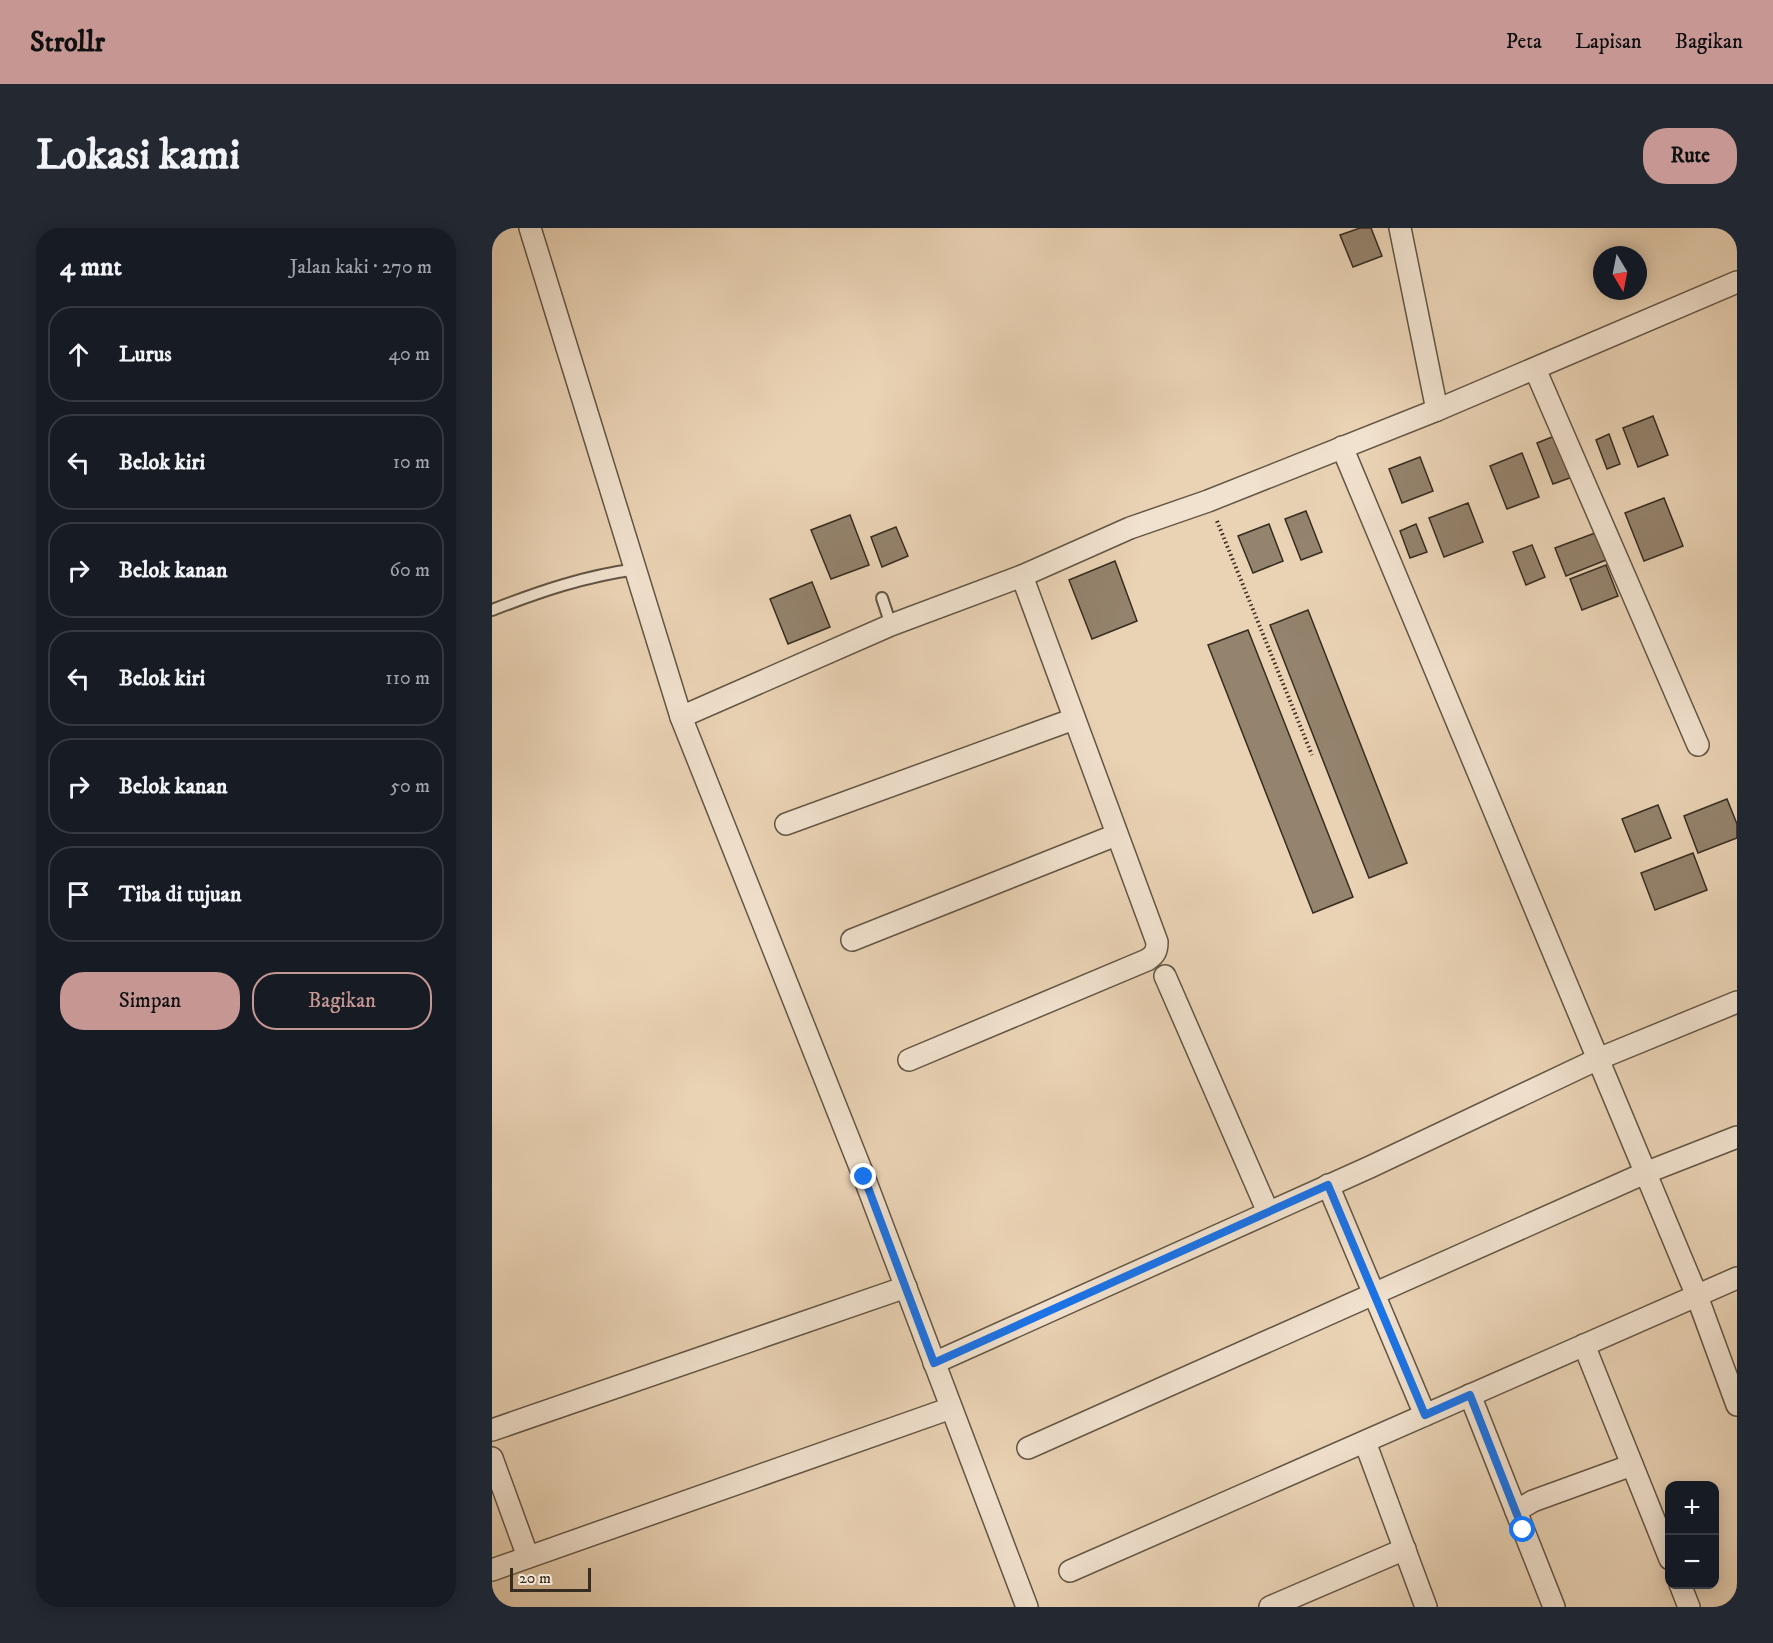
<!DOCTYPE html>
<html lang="id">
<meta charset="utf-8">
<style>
body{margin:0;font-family:"IM FELL DW Pica",serif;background:#242831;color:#f1f3f6}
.controls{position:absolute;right:18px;bottom:18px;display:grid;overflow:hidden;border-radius:12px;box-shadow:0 3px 15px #0003}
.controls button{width:54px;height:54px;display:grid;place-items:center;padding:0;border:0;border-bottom:2px solid #363941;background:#171b24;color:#f1f3f6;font:30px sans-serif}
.compass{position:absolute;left:1101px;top:18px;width:54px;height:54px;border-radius:50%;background:#171b24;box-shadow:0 3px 15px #0003;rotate:170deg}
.scale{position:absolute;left:18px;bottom:15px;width:81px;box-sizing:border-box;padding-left:6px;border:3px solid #362c20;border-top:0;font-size:16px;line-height:21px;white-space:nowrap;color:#362c20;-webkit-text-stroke:4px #f1e2cf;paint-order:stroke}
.stop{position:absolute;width:18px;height:18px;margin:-14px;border:4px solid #1a73e8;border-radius:50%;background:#fff}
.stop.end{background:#1a73e8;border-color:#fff;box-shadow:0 2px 6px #0008}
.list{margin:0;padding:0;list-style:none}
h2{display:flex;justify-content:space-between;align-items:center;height:78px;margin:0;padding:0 24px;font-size:26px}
h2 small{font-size:20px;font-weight:400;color:#9ea1a6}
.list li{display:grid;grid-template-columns:39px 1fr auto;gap:18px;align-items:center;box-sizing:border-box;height:96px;margin:0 12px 12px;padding:0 12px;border:2px solid #363941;border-radius:24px}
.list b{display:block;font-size:22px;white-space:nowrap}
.list em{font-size:20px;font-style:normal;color:#9ea1a6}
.actions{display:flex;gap:12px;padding:18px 24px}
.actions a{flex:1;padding:14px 0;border:2px solid #c59692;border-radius:24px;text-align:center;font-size:21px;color:#c59692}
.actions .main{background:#c59692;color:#111}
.icon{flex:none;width:33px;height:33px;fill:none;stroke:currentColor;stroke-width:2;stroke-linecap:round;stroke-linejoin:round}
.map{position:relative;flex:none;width:1245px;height:1379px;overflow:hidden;border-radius:24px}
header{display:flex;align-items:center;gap:36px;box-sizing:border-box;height:84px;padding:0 30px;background:#c59692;color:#111}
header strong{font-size:28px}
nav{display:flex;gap:33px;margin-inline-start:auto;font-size:21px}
.intro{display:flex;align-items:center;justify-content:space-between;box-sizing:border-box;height:144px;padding:0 36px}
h1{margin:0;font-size:42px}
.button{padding:15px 27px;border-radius:24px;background:#c59692;color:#111;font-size:21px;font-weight:700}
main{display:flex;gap:36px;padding:0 36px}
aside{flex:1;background:#171b24;border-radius:24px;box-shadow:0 3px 15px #0003}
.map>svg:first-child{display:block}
.building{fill:#94836d;stroke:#362c20;stroke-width:1.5}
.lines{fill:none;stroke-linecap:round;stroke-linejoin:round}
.lane-casing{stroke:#635645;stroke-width:14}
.street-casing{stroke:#635645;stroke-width:24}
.path{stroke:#362c20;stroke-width:4;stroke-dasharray:1.5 3;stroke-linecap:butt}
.lane{stroke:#f1e2cf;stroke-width:10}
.street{stroke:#f1e2cf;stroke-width:21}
.route{stroke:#1a73e8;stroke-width:8}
</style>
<header>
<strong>Strollr</strong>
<nav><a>Peta</a><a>Lapisan</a><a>Bagikan</a></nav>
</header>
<div class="intro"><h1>Lokasi kami</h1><a class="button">Rute</a></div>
<main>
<aside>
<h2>4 mnt<small>Jalan kaki · 270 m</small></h2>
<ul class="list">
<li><svg class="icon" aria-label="ahead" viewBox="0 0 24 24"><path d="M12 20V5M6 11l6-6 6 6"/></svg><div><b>Lurus</b></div><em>40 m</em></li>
<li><svg class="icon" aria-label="left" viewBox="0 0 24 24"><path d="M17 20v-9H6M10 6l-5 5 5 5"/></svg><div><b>Belok kiri</b></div><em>10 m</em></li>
<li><svg class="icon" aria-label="right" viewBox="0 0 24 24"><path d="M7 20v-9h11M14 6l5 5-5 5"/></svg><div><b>Belok kanan</b></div><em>60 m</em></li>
<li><svg class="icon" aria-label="left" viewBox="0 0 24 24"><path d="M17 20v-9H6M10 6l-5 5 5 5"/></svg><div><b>Belok kiri</b></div><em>110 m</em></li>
<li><svg class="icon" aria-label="right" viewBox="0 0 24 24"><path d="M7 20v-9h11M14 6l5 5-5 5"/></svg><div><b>Belok kanan</b></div><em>50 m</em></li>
<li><svg class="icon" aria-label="arrive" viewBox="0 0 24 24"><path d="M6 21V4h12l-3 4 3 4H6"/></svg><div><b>Tiba di tujuan</b></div></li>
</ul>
<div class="actions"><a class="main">Simpan</a><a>Bagikan</a></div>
</aside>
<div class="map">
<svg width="1245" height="1379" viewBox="0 0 1245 1379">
<rect width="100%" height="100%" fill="#ead3b5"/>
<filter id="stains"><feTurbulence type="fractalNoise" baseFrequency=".00333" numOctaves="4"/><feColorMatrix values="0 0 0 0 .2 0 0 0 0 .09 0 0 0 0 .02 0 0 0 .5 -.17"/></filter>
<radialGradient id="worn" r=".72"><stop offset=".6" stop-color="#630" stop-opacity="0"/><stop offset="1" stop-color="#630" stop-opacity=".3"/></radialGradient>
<g class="building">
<polygon points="868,0 879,0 890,28 861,39 848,7"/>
<polygon points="1161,188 1176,227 1146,239 1131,200"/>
<polygon points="1070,205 1086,247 1061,256 1045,215"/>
<polygon points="1117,206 1128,236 1115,241 1104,212"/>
<polygon points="1030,225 1047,269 1015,281 998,238"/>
<polygon points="928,229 941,263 910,275 897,241"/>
<polygon points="1172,270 1191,318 1152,333 1133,285"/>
<polygon points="976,275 991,314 952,329 937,290"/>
<polygon points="814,283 830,324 809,332 793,291"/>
<polygon points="358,287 377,337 339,351 319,302"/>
<polygon points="777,296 791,333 761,345 746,308"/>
<polygon points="924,296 935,324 918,330 908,303"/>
<polygon points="404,299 416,328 390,339 379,309"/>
<polygon points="1103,305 1114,332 1074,348 1063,320"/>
<polygon points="1040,317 1053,349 1034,357 1021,324"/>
<polygon points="623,333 645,393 600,411 577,352"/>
<polygon points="1114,337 1126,368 1090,382 1078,351"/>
<polygon points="320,354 338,399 296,416 278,371"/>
<polygon points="816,382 915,635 877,650 778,397"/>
<polygon points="756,402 861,669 821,685 716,417"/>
<polygon points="1235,571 1245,596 1245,610 1206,625 1192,588"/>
<polygon points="1166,577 1179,610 1143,624 1130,591"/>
<polygon points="1201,625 1215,662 1163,682 1149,645"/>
</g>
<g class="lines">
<defs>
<g id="lane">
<polyline points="390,370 399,397"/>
<path d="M 0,382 C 49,363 93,348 145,341"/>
</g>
<g id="street">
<polyline points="38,0 189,489 399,397 530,348 638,300 716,273 945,182 908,0"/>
<polyline points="1043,141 1206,517"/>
<polyline points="945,182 1245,54"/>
<polyline points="850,219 1106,831 1245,774"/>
<polyline points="189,489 372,949 535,1379"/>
<polyline points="294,596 582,491"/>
<polyline points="360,712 624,607"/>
<polyline points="673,748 776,984"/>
<path d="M 417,832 L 655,732 C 663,727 665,723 665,714 L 530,348"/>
<polyline points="836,957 933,1187"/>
<polyline points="1092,1117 1178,1331"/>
<polyline points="442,1135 878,939 1106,831 1205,1068 1245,1177"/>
<polyline points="978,1167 1024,1283"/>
<polyline points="0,1202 414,1059"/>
<polyline points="873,1214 934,1379"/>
<polyline points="536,1220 1153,945 1245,909"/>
<polyline points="0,1230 36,1329"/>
<polyline points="0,1342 459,1180"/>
<polyline points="578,1343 1245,1050"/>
<polyline points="1188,1356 1197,1379"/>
<polyline points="778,1379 913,1321"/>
<polyline points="1062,1379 1024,1283 1041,1273 1140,1237"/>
</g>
</defs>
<use href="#lane" class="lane-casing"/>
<use href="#street" class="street-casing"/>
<polyline class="path" points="725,293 820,527"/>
<use href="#lane" class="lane"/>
<use href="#street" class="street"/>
</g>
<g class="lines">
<polyline class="route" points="372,949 442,1135 836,957 933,1187 978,1167 1031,1302"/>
</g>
<rect width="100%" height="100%" filter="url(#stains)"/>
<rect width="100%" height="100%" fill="url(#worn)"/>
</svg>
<div class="controls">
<button>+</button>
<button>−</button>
</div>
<svg class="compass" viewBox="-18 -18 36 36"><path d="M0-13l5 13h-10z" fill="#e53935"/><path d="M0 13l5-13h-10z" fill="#9ea1a6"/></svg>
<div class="scale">20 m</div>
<div class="stop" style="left:1031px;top:1302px"></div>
<div class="stop end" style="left:372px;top:949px"></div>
</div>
</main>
